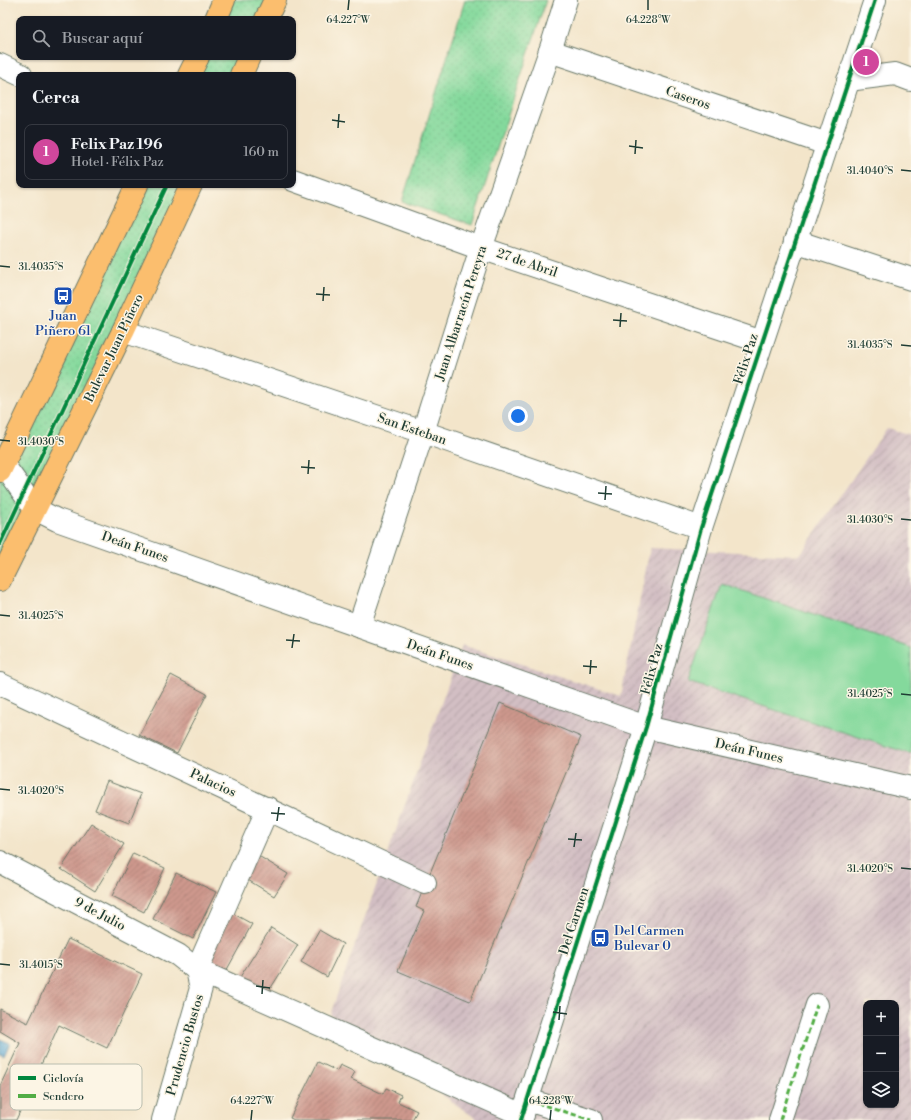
<!DOCTYPE html>
<html lang="es">
<meta charset="utf-8">
<style>
body{margin:0;font-family:"Libre Bodoni",serif;background:#20242c;color:#f1f3f6}
.controls{position:absolute;right:12px;bottom:12px;display:grid;overflow:hidden;border-radius:8px;box-shadow:0 1px 3px #0004}
.controls button{width:36px;height:36px;display:grid;place-items:center;padding:0;border:0;border-bottom:1px solid #363941;background:#171b24;color:#f1f3f6;font:20px sans-serif}
.you{position:absolute;left:518px;top:416px;width:14px;height:14px;margin:-10px;border:3px solid #fff;border-radius:50%;background:#1a73e8;box-shadow:0 0 0 6px #1a73e833}
.badge{display:grid;place-items:center;width:26px;height:26px;border-radius:50%;background:#8c9099;color:#fff;font-size:13px;font-weight:700}
.pin{position:absolute;translate:-50% -50%;border:2px solid #fff;box-shadow:0 1px 4px #0006}
.list{margin:0;padding:0;list-style:none}
h2{display:flex;justify-content:space-between;align-items:center;height:52px;margin:0;padding:0 16px;font-size:17px}
h2 small{font-size:13px;font-weight:400;color:#9ea1a6}
.list li{display:grid;grid-template-columns:26px 1fr auto;gap:12px;align-items:center;box-sizing:border-box;height:56px;margin:0 8px 8px;padding:0 8px;border:1px solid #363941;border-radius:8px}
.list b{display:block;font-size:15px;white-space:nowrap}
.list p{margin:0;font-size:13px;white-space:nowrap;color:#9ea1a6}
.list em{font-size:13px;font-style:normal;color:#9ea1a6}
.icon{flex:none;width:22px;height:22px;fill:none;stroke:currentColor;stroke-width:2;stroke-linecap:round;stroke-linejoin:round}
.map{position:relative;flex:none;width:911px;height:1120px;overflow:hidden}
.search{position:absolute;background:#171b24;box-shadow:0 1px 3px #0004;left:16px;top:16px;width:280px;height:44px;display:flex;align-items:center;gap:10px;box-sizing:border-box;padding:0 14px;border-radius:8px;color:#9ea1a6;font-size:15px}
.panel{position:absolute;background:#171b24;box-shadow:0 1px 3px #0004;left:16px;top:72px;width:280px;height:116px;border-radius:8px}
.map>svg:first-child{display:block}
.industrial{fill:url(#industrial-furrows);fill-rule:evenodd}
.grass{fill:url(#grass-dots);stroke:#528b68}
.pitch{fill:#84d99c;stroke:#528b68}
.water{fill:url(#water-ripples);stroke:#3e7284}
.building{fill:url(#building-hatch)}
.lines{fill:none;stroke-linecap:round;stroke-linejoin:round}
.minor-casing{stroke:#697868;stroke-width:24}
.major-casing{stroke:#697868;stroke-width:24}
.minor{stroke:#fff;stroke-width:22}
.major{stroke:#fbbe6e;stroke-width:22}
.quiet{stroke:#52ad45;stroke-width:3;stroke-dasharray:6 3;stroke-linecap:butt}
.cycleway-casing{stroke:#fcf5e5;stroke-width:6}
.cycleway{stroke:#00873e;stroke-width:4}
.ticks{fill:none;stroke:#1f3d34;stroke-width:1.5}
.labels{text-anchor:middle;dominant-baseline:central;stroke-width:3;stroke-linejoin:round;paint-order:stroke}
.street-label{font-size:13px;fill:#1f3d34;stroke:#fcf5e5}
.transit-label{font-size:13px;fill:#164399;stroke:#fcf5e5}
.key{fill:#fcf5e5;stroke:#babeb0;stroke-width:1}
.key-label{font-size:11px;fill:#1f3d34}
.ticks-label{font-size:10px;text-anchor:middle;fill:#1f3d34;stroke:#fcf5e5;stroke-width:3;stroke-linejoin:round;paint-order:stroke}
</style>
<div class="map">
<svg width="911" height="1120" viewBox="0 0 911 1120">
<defs>
<pattern id="industrial-furrows" width="10" height="10" patternUnits="userSpaceOnUse"><rect width="10" height="10" fill="#d2bec3"/><path d="M-1 1l2-2M0 10L10 0M9 11l2-2" fill="none" stroke="#aa9c9f"/></pattern>
<pattern id="grass-dots" width="8" height="8" patternUnits="userSpaceOnUse"><rect width="8" height="8" fill="#84d99c"/><path d="M2 2h.1M6 6h.1" fill="none" stroke="#72bb87" stroke-width="1.8" stroke-linecap="round"/></pattern>
<pattern id="water-ripples" width="26" height="14" patternUnits="userSpaceOnUse"><rect width="26" height="14" fill="#5ca7d4"/><path d="M2 4q2-2 4 0t4 0M15 11q2-2 4 0t4 0" fill="none" stroke="#4b89ad"/></pattern>
<pattern id="building-hatch" width="6" height="6" patternUnits="userSpaceOnUse"><rect width="6" height="6" fill="#ce988d"/><path d="M-1 1l2-2M0 6l6-6M5 7l2-2" fill="none" stroke="#a77d74"/></pattern>
</defs>
<rect width="100%" height="100%" fill="#fcf5e5"/>
<filter id="ink" filterUnits="userSpaceOnUse"><feTurbulence type="fractalNoise" baseFrequency=".025" numOctaves="2"/><feDisplacementMap in="SourceGraphic" scale="8" xChannelSelector="R" yChannelSelector="G"/><feConvolveMatrix kernelMatrix="1 2 1 2 8 2 1 2 1" color-interpolation-filters="sRGB"/></filter>
<filter id="wash" filterUnits="userSpaceOnUse"><feTurbulence type="fractalNoise" baseFrequency=".012" numOctaves="4" result="noise"/><feDisplacementMap in="SourceGraphic" scale="16" xChannelSelector="R" yChannelSelector="G"/><feGaussianBlur stdDeviation="0.9" result="paint"/><feColorMatrix in="noise" values="0 0 0 0 0 0 0 0 0 0 0 0 0 0 0 0 0 1.4 0 .05"/><feComposite in="paint" operator="in"/></filter>
<g filter="url(#wash)">
<rect width="100%" height="100%" fill="#f3e5ca"/>
<path class="industrial" d="M 887,428 L 911,435 L 911,1120 L 478,1120 L 330,1015 L 462,645 L 621,696 L 650,548 L 800,555 ZM 866,1003 L 896,1003 L 896,1105 L 866,1105 Z"/>
<g class="grass">
<polygon points="224,0 275,0 266,19 216,19"/>
<polygon points="465,0 546,0 472,225 402,202"/>
<polygon points="198,57 249,57 241,75 189,75"/>
<polygon points="137,185 191,185 0,580 0,471"/>
</g>
<polygon class="pitch" points="722,584 911,648 911,754 688,682"/>
<polygon class="water" points="0,1039 10,1043 4,1056 0,1054"/>
<g id="blocks">
<g class="building">
<polygon points="171,675 207,694 177,753 139,735"/>
<polygon points="500,703 581,737 470,1001 398,971 424,911 416,907"/>
<polygon points="107,781 141,794 129,823 95,810"/>
<polygon points="91,823 124,844 95,891 61,869"/>
<polygon points="133,853 165,868 144,912 112,896"/>
<polygon points="257,855 288,874 274,896 243,877"/>
<polygon points="176,873 216,892 193,939 153,919"/>
<polygon points="232,913 252,924 224,975 204,964"/>
<polygon points="271,928 298,945 267,994 240,977"/>
<polygon points="319,930 343,944 327,977 301,962"/>
<polygon points="68,939 142,974 107,1048 59,1025 16,1120 0,1120 0,1086 20,1043 0,1031 0,1009 28,1023"/>
<polygon points="318,1062 337,1071 340,1065 355,1072 351,1079 383,1094 386,1088 401,1095 398,1102 417,1111 412,1120 294,1120 290,1118"/>
</g>
</g>
</g>
<g filter="url(#ink)">
<use href="#blocks" fill-opacity="0" stroke="#697868" stroke-width="1"/>
<g class="lines">
<defs>
<g id="minor">
<polyline points="550,51 827,144"/>
<polyline points="0,65 21,75"/>
<polyline points="848,80 895,74 911,80"/>
<polyline points="293,180 481,248 762,342"/>
<polyline points="795,241 911,279"/>
<polyline points="123,331 423,432 701,528"/>
<polyline points="0,462 3,464 35,509 57,520 646,727 911,788"/>
<polyline points="359,626 423,432 481,248 550,51 566,0"/>
<polyline points="0,684 425,883"/>
<polyline points="0,862 178,955 197,970 523,1115"/>
<polyline points="197,970 268,808"/>
<polyline points="528,1100 591,1120"/>
<polyline points="163,1120 201,988 197,970"/>
<polyline points="521,1120 646,727 701,528 875,0"/>
<polyline points="780,1120 817,1005"/>
</g>
<g id="major">
<polyline points="216,19 224,0"/>
<polyline points="266,19 275,0"/>
<polyline points="189,75 198,57"/>
<polyline points="241,75 249,57"/>
<polyline points="0,471 137,185"/>
<polyline points="0,580 123,331 191,185"/>
</g>
</defs>
<use href="#minor" class="minor-casing"/>
<use href="#major" class="major-casing"/>
<use href="#minor" class="minor"/>
<use href="#major" class="major"/>
<g class="quiet">
<polyline points="528,1100 591,1120"/>
<polyline points="780,1120 817,1005"/>
</g>
<defs>
<g id="cycleway">
<polyline points="0,544 167,185"/>
<polyline points="521,1120 646,727 701,528 875,0"/>
</g>
</defs>
<use href="#cycleway" class="cycleway-casing"/>
<use href="#cycleway" class="cycleway"/>
</g>
</g>
<path class="ticks" d="M 348,10 L 349,0M 648,10 L 648,0M 332,120 L 345,122M 338,128 L 339,114M 629,146 L 643,148M 635,154 L 636,140M 901,170 L 911,171M 0,266 L 10,267M 316,294 L 330,295M 323,301 L 324,287M 613,320 L 627,321M 620,327 L 621,313M 901,345 L 911,346M 0,440 L 10,441M 301,467 L 315,468M 308,474 L 309,460M 598,493 L 612,494M 605,500 L 606,486M 901,519 L 911,520M 0,615 L 10,616M 286,640 L 300,641M 292,648 L 294,634M 583,666 L 597,667M 590,674 L 591,660M 901,694 L 911,695M 0,789 L 10,790M 271,813 L 285,814M 277,821 L 279,807M 568,839 L 582,840M 574,847 L 576,833M 901,868 L 911,869M 0,964 L 10,965M 256,986 L 270,988M 262,994 L 263,980M 553,1012 L 567,1014M 559,1020 L 560,1006M 251,1120 L 252,1110M 550,1120 L 551,1110"/>
<defs>
<symbol id="bus-square" viewBox="-11 -11 22 22"><rect x="-9" y="-9" width="18" height="18" rx="4" fill="#1a4fb4" stroke="#fcf5e5"/><path d="M-5-6H5V4H4V6H2V4H-2V6H-4V4H-5ZM-3.5-4V0h7V-4ZM-3.5 1.2v1.5H-2V1.2ZM2 1.2v1.5H3.5V1.2Z" fill="#fff"/></symbol>
</defs>
<g fill-rule="evenodd">
<use href="#bus-square" x="52" y="285" width="22" height="22"/>
<use href="#bus-square" x="589" y="927" width="22" height="22"/>
</g>
<g class="labels">
<g class="street-label">
<text transform="translate(688 98) rotate(19)">Caseros</text>
<text transform="translate(527 263) rotate(19)">27 de Abril</text>
<text transform="translate(461 313) rotate(-72)">Juan Albarracín Pereyra</text>
<text transform="translate(114 348) rotate(-64)">Bulevar Juan Piñero</text>
<text transform="translate(746 359) rotate(-72)">Félix Paz</text>
<text transform="translate(412 429) rotate(19)">San Esteban</text>
<text transform="translate(135 547) rotate(19)">Deán Funes</text>
<text transform="translate(440 655) rotate(19)">Deán Funes</text>
<text transform="translate(652 669) rotate(-75)">Félix Paz</text>
<text transform="translate(749 751) rotate(13)">Deán Funes</text>
<text transform="translate(213 783) rotate(25)">Palacios</text>
<text transform="translate(100 914) rotate(28)">9 de Julio</text>
<text transform="translate(574 921) rotate(-72)">Del Carmen</text>
<text transform="translate(185 1045) rotate(-74)">Prudencio Bustos</text>
</g>
<g class="transit-label">
<text x="63" y="316">Juan<tspan x="63" dy="15">Piñero 61</tspan></text>
<text x="614" y="931" text-anchor="start">Del Carmen<tspan x="614" dy="15">Bulevar 0</tspan></text>
</g>
</g>
<rect x="10" y="1064" width="132" height="46" rx="6" class="key"/>
<rect x="18" y="1076" width="18" height="4" fill="#00873e"/>
<rect x="18" y="1094" width="18" height="4" fill="#52ad45"/>
<g class="key-label">
<text x="43" y="1082">Ciclovía</text>
<text x="43" y="1100">Sendero</text>
</g>
<g class="ticks-label">
<text x="348" y="23">64.227°W</text>
<text x="648" y="23">64.228°W</text>
<text x="870" y="174">31.4040°S</text>
<text x="41" y="270">31.4035°S</text>
<text x="870" y="348">31.4035°S</text>
<text x="41" y="445">31.4030°S</text>
<text x="870" y="523">31.4030°S</text>
<text x="41" y="619">31.4025°S</text>
<text x="870" y="697">31.4025°S</text>
<text x="41" y="794">31.4020°S</text>
<text x="870" y="872">31.4020°S</text>
<text x="41" y="968">31.4015°S</text>
<text x="252" y="1104">64.227°W</text>
<text x="551" y="1104">64.228°W</text>
</g>
</svg>
<div class="controls">
<button>+</button>
<button>−</button>
<button><svg class="icon" aria-label="layers" viewBox="0 0 24 24"><path d="M12 4l9 5-9 5-9-5zM3 14l9 5 9-5"/></svg></button>
</div>
<div class="you"></div>
<div class="pin badge" style="left:866px;top:62px;background:#d1479c">1</div>
<div class="search"><svg class="icon" aria-label="search" viewBox="0 0 24 24"><circle cx="10" cy="10" r="6"/><path d="M15 15l6 6"/></svg>Buscar aquí</div>
<section class="panel">
<h2>Cerca<small></small></h2>
<ul class="list">
<li><span class="badge" style="background:#d1479c">1</span><div><b>Felix Paz 196</b><p>Hotel · Félix Paz</p></div><em>160 m</em></li>
</ul>
</section>
</div>
